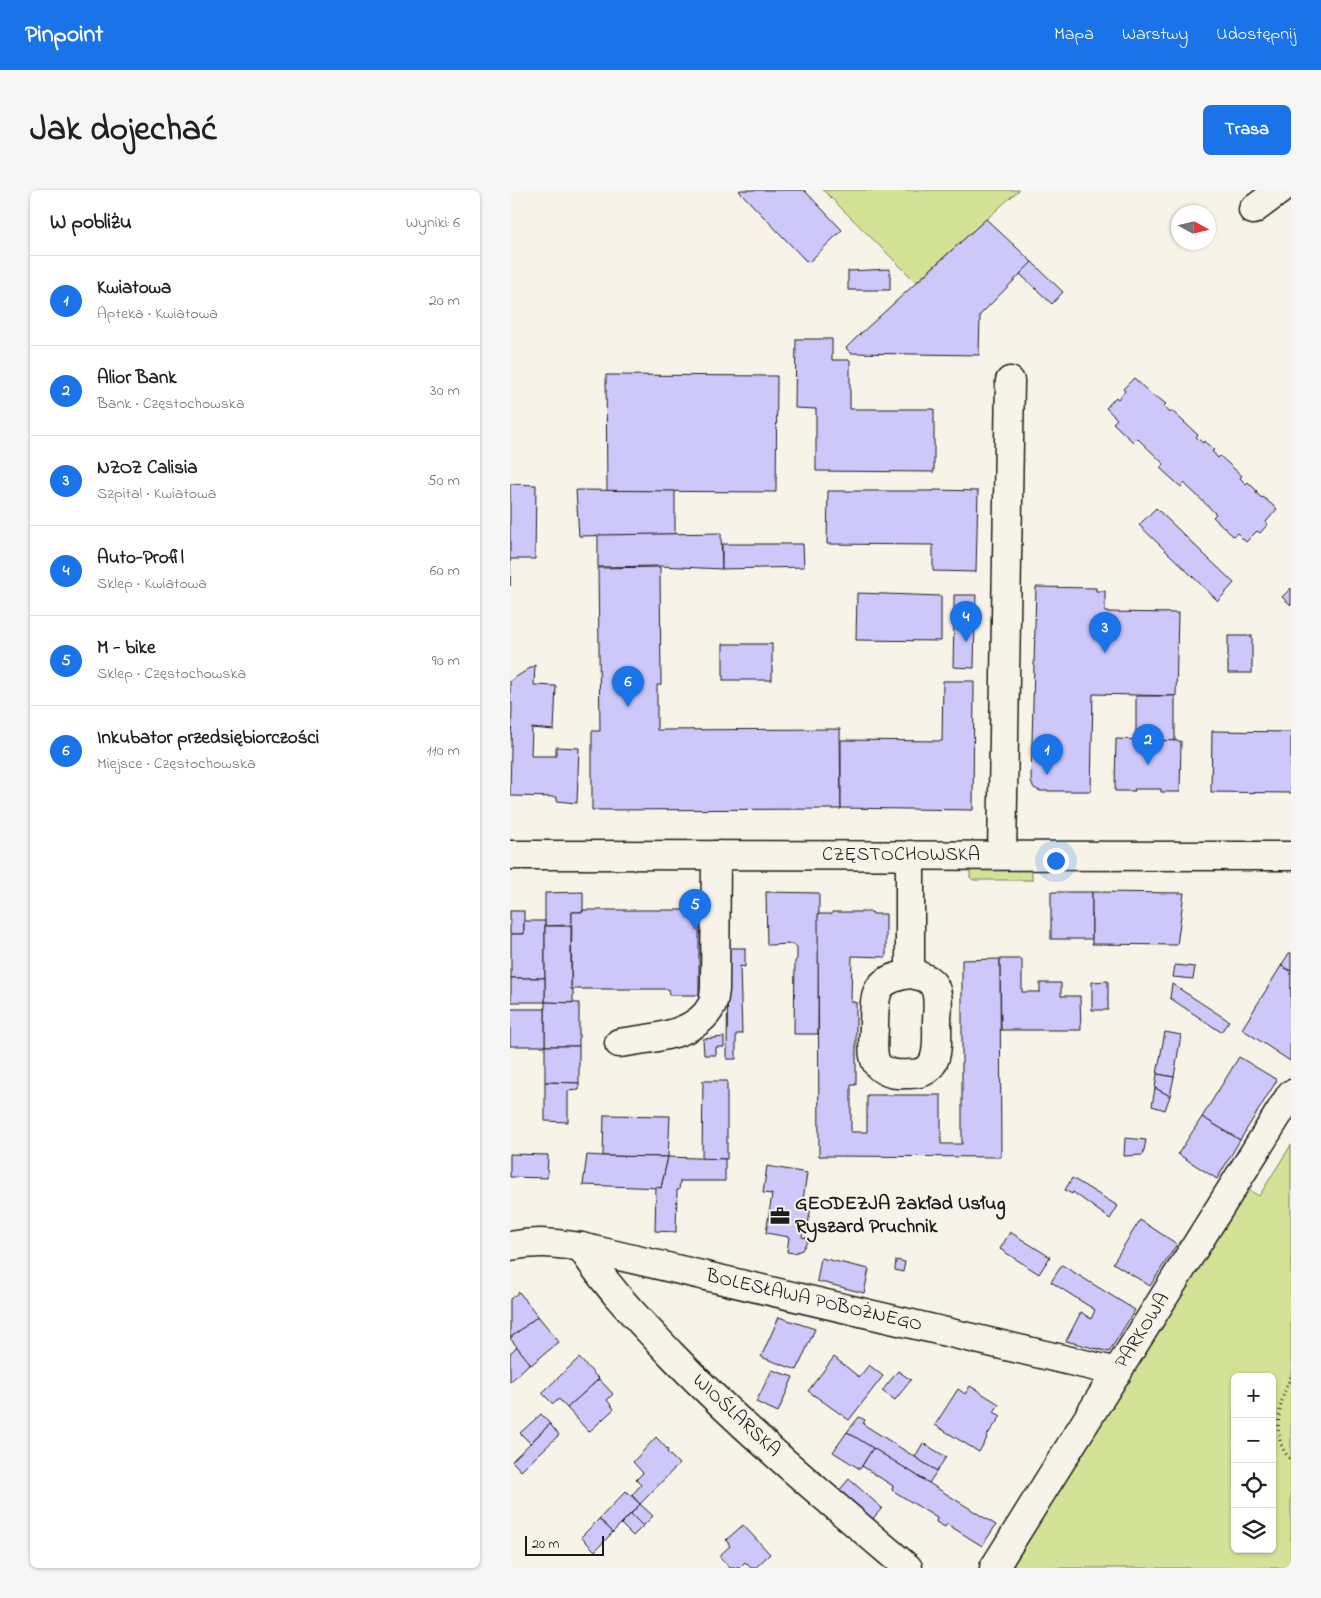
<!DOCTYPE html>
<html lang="pl">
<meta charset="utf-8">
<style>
body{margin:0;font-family:"Indie Flower",sans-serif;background:#f6f6f6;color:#202124}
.controls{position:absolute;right:15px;bottom:15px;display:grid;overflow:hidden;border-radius:8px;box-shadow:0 1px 4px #0004}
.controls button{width:45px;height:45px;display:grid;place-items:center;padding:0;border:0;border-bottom:1px solid #e0e0e0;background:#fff;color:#202124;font:25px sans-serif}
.compass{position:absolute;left:661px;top:15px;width:45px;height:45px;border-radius:50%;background:#fff;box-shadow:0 1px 4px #0004;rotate:98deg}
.scale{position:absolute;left:15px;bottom:12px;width:79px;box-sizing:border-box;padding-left:5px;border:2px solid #1c1c1c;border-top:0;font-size:14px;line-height:18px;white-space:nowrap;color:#1c1c1c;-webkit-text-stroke:4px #f7f3e8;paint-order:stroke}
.you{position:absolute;left:545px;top:670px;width:18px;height:18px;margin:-12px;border:4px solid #fff;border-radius:50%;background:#1a73e8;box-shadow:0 0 0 8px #1a73e833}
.badge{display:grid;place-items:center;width:32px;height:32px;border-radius:50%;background:#1a73e8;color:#fff;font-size:16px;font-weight:700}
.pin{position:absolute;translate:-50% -41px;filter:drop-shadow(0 1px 2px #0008)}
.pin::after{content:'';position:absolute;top:26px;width:18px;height:15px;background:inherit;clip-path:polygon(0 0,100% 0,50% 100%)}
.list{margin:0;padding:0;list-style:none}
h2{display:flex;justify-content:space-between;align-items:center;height:65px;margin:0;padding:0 20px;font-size:21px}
h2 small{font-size:16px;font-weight:400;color:#757577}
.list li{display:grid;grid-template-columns:32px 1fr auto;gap:15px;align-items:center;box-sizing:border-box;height:90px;padding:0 20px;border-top:1px solid #e0e0e0}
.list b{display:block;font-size:19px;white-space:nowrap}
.list p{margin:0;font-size:16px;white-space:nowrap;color:#757577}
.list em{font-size:16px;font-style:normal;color:#757577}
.icon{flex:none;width:28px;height:28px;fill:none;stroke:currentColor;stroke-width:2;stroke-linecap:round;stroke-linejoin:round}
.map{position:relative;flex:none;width:781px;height:1378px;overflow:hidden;border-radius:8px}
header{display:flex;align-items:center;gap:30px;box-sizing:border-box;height:70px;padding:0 25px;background:#1a73e8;color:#fff}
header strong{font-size:24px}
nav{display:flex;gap:28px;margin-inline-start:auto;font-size:18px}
.intro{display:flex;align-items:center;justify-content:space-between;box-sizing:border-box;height:120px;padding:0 30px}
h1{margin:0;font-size:35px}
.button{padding:12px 22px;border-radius:8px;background:#1a73e8;color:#fff;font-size:18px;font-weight:700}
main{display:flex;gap:30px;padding:0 30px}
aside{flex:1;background:#fff;border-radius:8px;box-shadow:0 1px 4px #0004}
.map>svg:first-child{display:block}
.green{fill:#d3e296;stroke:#787f59;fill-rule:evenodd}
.building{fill:#cdc7fa;stroke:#1c1c1c}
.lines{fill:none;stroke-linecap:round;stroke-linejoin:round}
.minor-casing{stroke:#1c1c1c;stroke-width:31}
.path{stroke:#1c1c1c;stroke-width:3;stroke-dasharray:1 4;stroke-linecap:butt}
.minor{stroke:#f7f3e8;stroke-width:28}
.labels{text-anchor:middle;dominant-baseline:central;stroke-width:4;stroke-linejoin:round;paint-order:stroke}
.street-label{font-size:20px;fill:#1c1c1c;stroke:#f7f3e8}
.poi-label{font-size:20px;font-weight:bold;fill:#1c1c1c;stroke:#f7f3e8;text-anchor:start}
</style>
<header>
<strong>Pinpoint</strong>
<nav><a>Mapa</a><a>Warstwy</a><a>Udostępnij</a></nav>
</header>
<div class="intro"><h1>Jak dojechać</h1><a class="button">Trasa</a></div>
<main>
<aside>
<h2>W pobliżu<small>Wyniki: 6</small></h2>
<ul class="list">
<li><span class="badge">1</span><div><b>Kwiatowa</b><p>Apteka · Kwiatowa</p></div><em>20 m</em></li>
<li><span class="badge">2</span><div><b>Alior Bank</b><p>Bank · Częstochowska</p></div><em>30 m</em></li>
<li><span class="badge">3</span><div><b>NZOZ Calisia</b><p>Szpital · Kwiatowa</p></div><em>50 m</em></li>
<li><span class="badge">4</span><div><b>Auto-Profil</b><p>Sklep · Kwiatowa</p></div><em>60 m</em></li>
<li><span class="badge">5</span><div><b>M - bike</b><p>Sklep · Częstochowska</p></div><em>90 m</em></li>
<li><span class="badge">6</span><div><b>Inkubator przedsiębiorczości</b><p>Miejsce · Częstochowska</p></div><em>110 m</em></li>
</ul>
</aside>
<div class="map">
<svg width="781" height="1378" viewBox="0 0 781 1378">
<rect width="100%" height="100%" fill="#f7f3e8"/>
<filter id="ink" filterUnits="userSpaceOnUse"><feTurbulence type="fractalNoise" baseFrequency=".02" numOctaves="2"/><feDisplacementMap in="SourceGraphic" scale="10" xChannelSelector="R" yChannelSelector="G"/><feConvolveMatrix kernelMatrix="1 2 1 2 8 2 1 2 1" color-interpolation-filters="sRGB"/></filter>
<g filter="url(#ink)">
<g class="green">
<polygon points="313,0 509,0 406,92"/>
<polygon points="460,679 519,679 522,683 522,690 463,690 460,687"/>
<path d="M 781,955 L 781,1378 L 498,1378 L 737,999 L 749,1006 ZM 725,1187 L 762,1187 L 762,1359 L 725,1359 Z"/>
</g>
<g class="building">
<polygon points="231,0 294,0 332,40 298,73 229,1"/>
<polygon points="476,29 522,72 470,125 469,165 341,163 336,158 348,146"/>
<polygon points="522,72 553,102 542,114 510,84"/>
<polygon points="380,79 380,100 338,100 338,81"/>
<polygon points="286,149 322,149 322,170 340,170 340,219 424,219 424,282 306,281 306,219 285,218"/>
<polygon points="96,185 267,186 266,302 97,301"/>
<polygon points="624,188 645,208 646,206 656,214 654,216 660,223 662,221 688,245 686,247 693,253 694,251 704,260 702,261 708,268 710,266 732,286 730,288 736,294 738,292 747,301 746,303 752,308 753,307 767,319 756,332 758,334 750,343 747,341 736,352 727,343 723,346 703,327 706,324 674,293 671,297 650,278 654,274 627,248 623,252 603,233 607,229 596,218 606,207 608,209 615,201 613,199"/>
<polygon points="0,294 26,295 25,369 0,369 0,396"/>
<polygon points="66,300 165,301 165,344 69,346"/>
<polygon points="424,300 468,301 466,382 423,381 423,355 317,354 318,301 424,301"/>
<polygon points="646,318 724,393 708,411 629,335"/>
<polygon points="211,343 212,379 150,376 88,377 88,345"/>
<polygon points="212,354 293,354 294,377 212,379"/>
<polygon points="150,377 151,495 147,495 147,540 330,539 331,619 82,620 82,541 90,541 88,378"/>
<polygon points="526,397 586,398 586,401 595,401 595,422 668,423 666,506 583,504 581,601 530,601 524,598 521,592"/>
<polygon points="781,398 781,415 772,407"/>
<polygon points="347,403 431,406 431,451 346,450"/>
<polygon points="444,405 466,405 465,430 444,429"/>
<polygon points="444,429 465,430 464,478 443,477"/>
<rect x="718" y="446" width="24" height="37"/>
<rect x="213" y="454" width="49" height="36"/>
<polygon points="25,475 24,495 46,496 44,540 22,538 21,566 46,566 46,557 69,558 67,613 47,611 47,607 0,606 2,513 0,513 0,491"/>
<polygon points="433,491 464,491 463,620 331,618 331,550 432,551"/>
<polygon points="626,506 665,506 665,551 626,550"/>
<polygon points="702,541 781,542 781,603 701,602"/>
<polygon points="606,549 671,551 670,602 651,602 651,599 624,599 625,601 605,601"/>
<polygon points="73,702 73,722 62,722 62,735 35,736 35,703"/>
<polygon points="256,702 309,703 308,844 284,844 285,771 287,769 287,757 283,754 257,755"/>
<rect x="541" y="702" width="41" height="47"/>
<polygon points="582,702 674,703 667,755 582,754"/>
<polygon points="73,720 189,720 189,805 159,805 158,799 61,799 62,722 73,722"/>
<rect x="0" y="721" width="14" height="23"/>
<polygon points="322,722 362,722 363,724 376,724 376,767 342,766 341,812 346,812 346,895 341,895 341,942 357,942 357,905 431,905 431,954 452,954 452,770 490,769 491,967 309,966 308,724 322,724"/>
<polygon points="14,731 35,731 35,788 1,788 1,744 14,744"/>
<polygon points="35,736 61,736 61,799 63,799 63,813 35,812"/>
<polygon points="218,758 235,758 235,777 230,776 232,844 226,844 226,869 217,869"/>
<polygon points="779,763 781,763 781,781 771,776"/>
<polygon points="490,769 512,769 512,802 530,802 530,793 551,793 551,806 570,806 571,840 491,840"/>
<polygon points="665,775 685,777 683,789 663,787"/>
<polygon points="771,776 781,781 780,871 732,839"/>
<rect x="1" y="788" width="34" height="24"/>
<polygon points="598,791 598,820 582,820 582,792"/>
<polygon points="662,794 719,831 711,842 660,808"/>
<polygon points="35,812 69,813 69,856 35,856"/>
<rect x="0" y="819" width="35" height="37"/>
<polygon points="655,842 671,845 664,887 647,884"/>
<polygon points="214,847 214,857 206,857 206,865 194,865 193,849"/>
<polygon points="35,856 69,856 69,893 35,892"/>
<polygon points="729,867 767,890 730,950 692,927"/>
<polygon points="647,884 664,887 660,906 645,898"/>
<polygon points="193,891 217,891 217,969 192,969"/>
<polygon points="35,892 69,893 69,900 58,901 58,932 35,931"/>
<polygon points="645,898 660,906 655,920 642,916"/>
<polygon points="94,925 160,926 158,967 93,966"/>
<polygon points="692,927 730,950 707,989 668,964"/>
<polygon points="615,948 636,950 633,965 614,966"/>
<polygon points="0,964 38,965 37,988 0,987"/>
<polygon points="77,965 93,966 158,967 151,998 73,995"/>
<polygon points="158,967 215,969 215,991 170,991 169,1000 167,1000 166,1042 145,1041 146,997 151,998"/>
<polygon points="257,976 297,983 293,1010 302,1011 297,1040 293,1039 292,1047 297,1048 297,1052 292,1060 284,1063 277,1062 279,1047 256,1043 262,1004 253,1003"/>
<polygon points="562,988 608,1016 600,1029 563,1002 562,1004 555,1000"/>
<polygon points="630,1030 667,1054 640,1096 603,1073"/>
<polygon points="500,1042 540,1067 529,1084 490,1059"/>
<polygon points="311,1068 359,1079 354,1103 307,1091"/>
<polygon points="386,1070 395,1072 393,1082 385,1080"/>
<polygon points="552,1075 625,1120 599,1162 556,1151 571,1122 581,1129 585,1120 541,1092"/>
<polygon points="9,1102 28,1126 0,1148 0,1109"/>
<polygon points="28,1126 49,1152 21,1175 0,1148"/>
<polygon points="269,1127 305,1139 287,1180 251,1167"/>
<polygon points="7,1157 20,1173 0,1192 0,1163"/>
<polygon points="324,1167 349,1187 359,1175 373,1186 339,1230 298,1201"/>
<polygon points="69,1168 89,1189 57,1218 49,1209 43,1214 32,1203"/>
<polygon points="262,1180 283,1187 268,1222 246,1212"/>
<polygon points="388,1181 401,1190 385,1210 372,1201"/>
<polygon points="89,1189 103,1204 97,1210 104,1219 79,1242 57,1218"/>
<polygon points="460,1196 489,1214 484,1222 491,1226 476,1247 477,1248 469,1262 425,1235 448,1199 455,1204"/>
<polygon points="31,1224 40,1234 20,1253 10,1243"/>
<polygon points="349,1227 355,1230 353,1234 427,1281 419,1293 337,1242"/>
<polygon points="40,1234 49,1245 11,1281 2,1271"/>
<polygon points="337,1242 363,1258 350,1279 323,1262"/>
<polygon points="146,1247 158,1260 157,1262 169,1274 130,1314 122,1305 131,1295 126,1290 133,1283 123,1272"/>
<polygon points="413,1253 436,1267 427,1281 405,1267"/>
<polygon points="363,1258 486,1335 472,1356 437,1334 435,1337 426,1332 427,1328 382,1300 383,1296 352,1276"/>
<polygon points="339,1289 372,1318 361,1331 328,1302"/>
<polygon points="116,1301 130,1314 103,1342 89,1329"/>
<polygon points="130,1314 143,1326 133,1336 121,1324"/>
<polygon points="121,1324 133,1336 123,1346 111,1334"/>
<polygon points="89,1329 103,1342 85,1361 71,1347"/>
<polygon points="233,1335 260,1364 245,1378 241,1378 235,1372 229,1378 220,1378 209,1366 220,1356 216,1350"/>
</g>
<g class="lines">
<defs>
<g id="minor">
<polyline points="743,20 770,0"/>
<polyline points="0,665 781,666"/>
<path d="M 400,665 L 400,784 C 363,790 365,803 364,835 C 364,845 362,856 364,866 C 366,876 371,880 381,883 C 387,885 394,884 400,884 C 431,884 427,855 427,832 C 427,820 431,802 421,792 C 415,786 408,786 400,784"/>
<polyline points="492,665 500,191"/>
<path d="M 109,853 C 139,848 186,847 202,815 C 204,811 204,805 205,800 L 206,665"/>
<path d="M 0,1056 C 26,1051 45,1053 71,1057 L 608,1182"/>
<path d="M 71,1057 C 98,1099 127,1128 161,1164 C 235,1241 317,1309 398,1378"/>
<polyline points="484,1378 781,904"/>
</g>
</defs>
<use href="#minor" class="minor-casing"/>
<path class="path" d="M 781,1187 C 769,1210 760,1250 781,1270"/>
<use href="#minor" class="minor"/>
</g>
</g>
<defs>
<symbol id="office-bare" viewBox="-9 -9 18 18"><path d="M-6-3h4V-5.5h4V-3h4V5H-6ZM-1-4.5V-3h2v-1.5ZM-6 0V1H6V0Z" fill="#1c1c1c" stroke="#f7f3e8" stroke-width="2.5" paint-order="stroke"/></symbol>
</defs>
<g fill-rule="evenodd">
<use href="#office-bare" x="256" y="1012" width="28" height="28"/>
</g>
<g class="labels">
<g class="street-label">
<text x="391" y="665">CZĘSTOCHOWSKA</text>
<text transform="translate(304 1111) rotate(13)">BOLESŁAWA POBOŻNEGO</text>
<text transform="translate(633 1141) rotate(-58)">PARKOWA</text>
<text transform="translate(226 1226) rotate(43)">WIOŚLARSKA</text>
</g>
<g class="poi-label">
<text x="285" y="1014">GEODEZJA Zakład Usług<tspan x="285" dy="23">Ryszard Pruchnik</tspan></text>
</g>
</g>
</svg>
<div class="controls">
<button>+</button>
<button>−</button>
<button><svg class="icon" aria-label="locate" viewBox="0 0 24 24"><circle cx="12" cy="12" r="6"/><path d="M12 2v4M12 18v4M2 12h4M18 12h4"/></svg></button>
<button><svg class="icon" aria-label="layers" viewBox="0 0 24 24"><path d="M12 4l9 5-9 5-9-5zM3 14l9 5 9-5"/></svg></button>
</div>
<svg class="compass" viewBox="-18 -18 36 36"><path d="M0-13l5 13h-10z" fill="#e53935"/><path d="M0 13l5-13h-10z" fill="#757577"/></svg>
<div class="scale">20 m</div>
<div class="you"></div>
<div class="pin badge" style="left:537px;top:585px">1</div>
<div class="pin badge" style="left:638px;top:575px">2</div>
<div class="pin badge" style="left:595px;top:463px">3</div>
<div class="pin badge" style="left:456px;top:452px">4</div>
<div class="pin badge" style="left:185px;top:740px">5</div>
<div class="pin badge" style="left:118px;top:517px">6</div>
</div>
</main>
